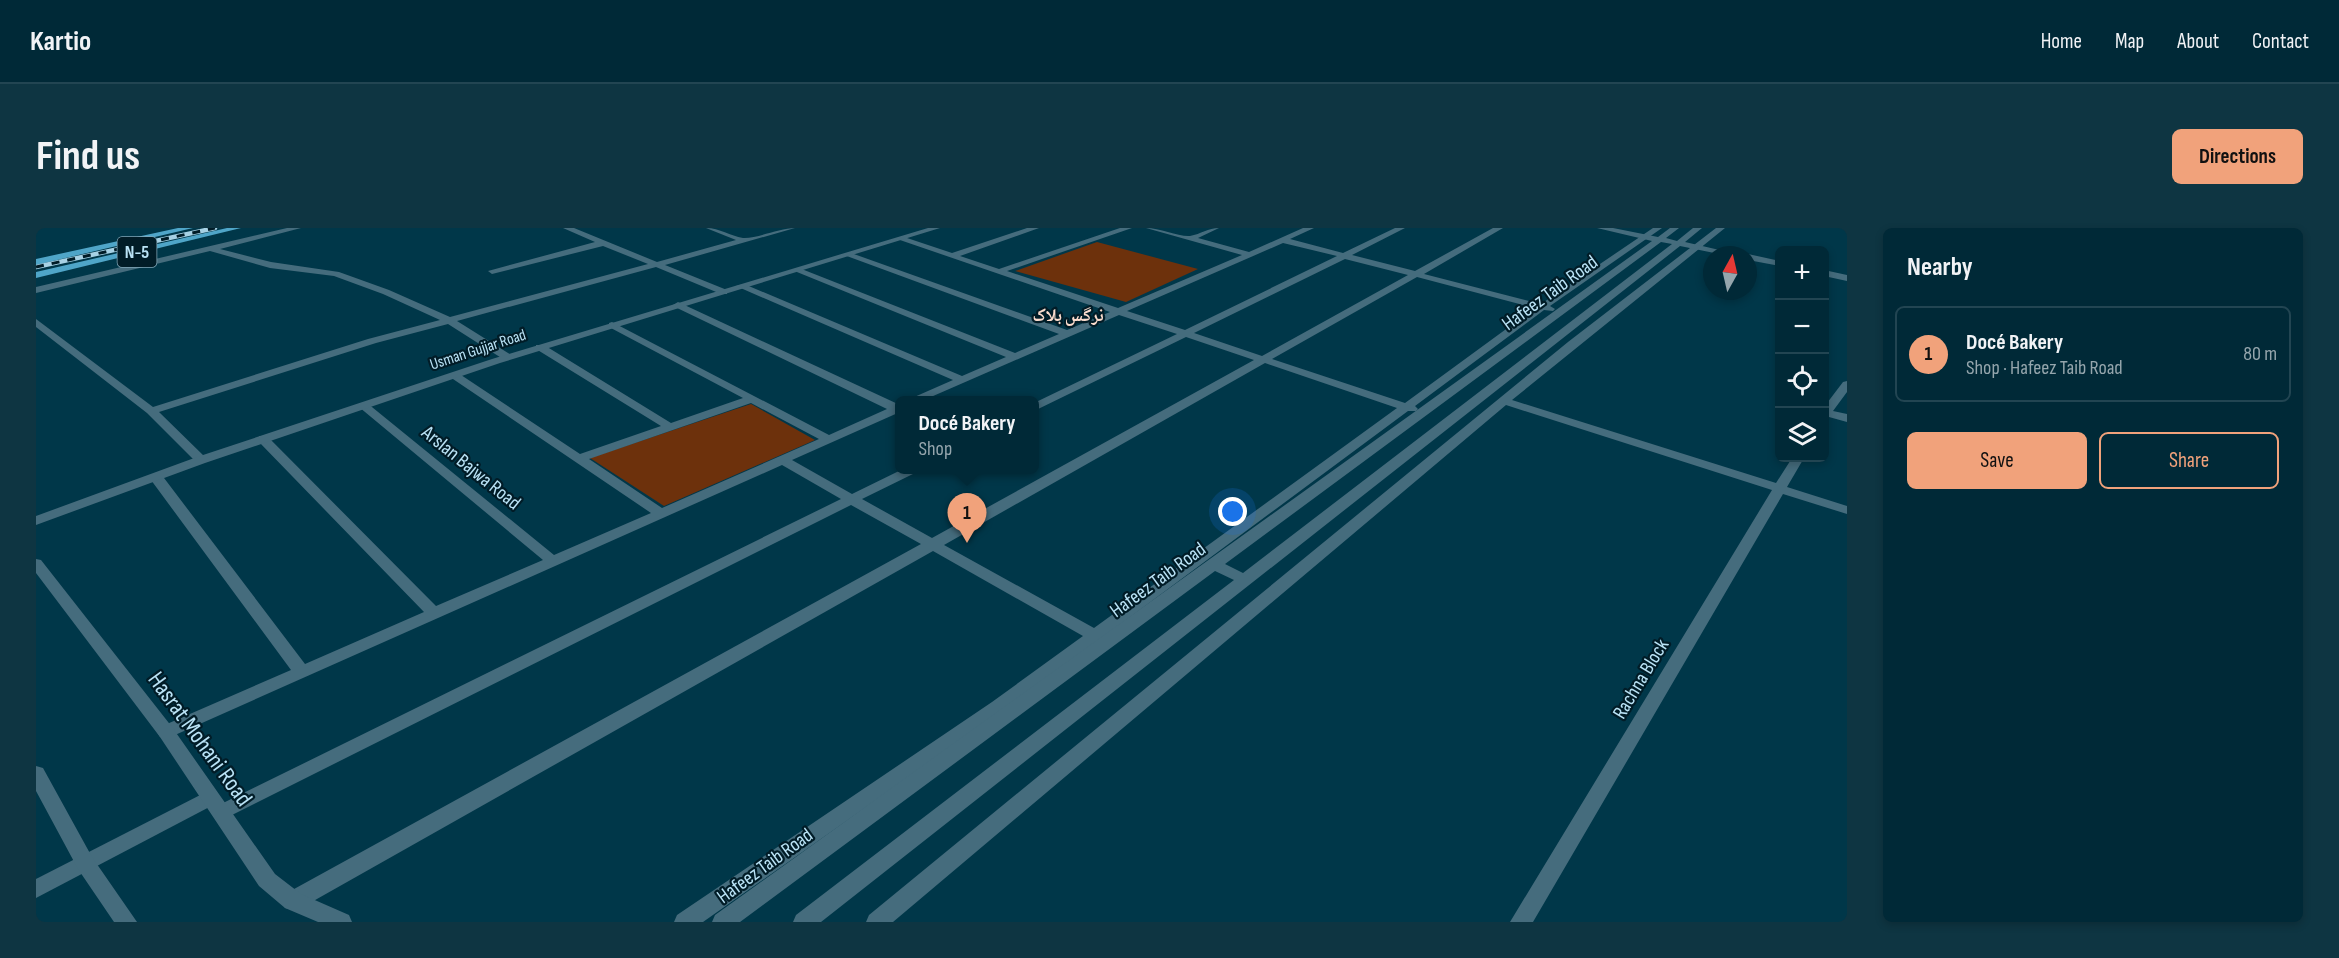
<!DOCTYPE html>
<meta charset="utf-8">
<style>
body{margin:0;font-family:"Sofia Sans Condensed","Noto Naskh Arabic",sans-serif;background:#0e3542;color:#f1f3f6}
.controls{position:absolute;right:18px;top:18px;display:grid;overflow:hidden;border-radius:9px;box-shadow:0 3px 9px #0003}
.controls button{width:54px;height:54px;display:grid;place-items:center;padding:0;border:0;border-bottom:2px solid #224552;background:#002937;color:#f1f3f6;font:30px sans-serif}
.compass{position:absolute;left:1667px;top:18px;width:54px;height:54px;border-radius:50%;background:#002937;box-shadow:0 3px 9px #0003;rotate:8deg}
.you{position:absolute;left:1197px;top:284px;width:21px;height:21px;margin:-15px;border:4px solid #fff;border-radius:50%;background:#1a73e8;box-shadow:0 0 0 9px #1a73e833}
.badge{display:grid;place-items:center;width:39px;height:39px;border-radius:50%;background:#f1a27b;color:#111;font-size:20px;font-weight:700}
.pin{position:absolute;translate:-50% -50px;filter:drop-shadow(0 2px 3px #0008)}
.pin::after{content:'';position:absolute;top:32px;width:21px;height:18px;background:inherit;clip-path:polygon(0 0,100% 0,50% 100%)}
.popup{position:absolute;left:859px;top:168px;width:144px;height:78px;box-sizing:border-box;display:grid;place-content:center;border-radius:9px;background:#002937;filter:drop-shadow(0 2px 4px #0005);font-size:20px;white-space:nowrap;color:#95a6ad}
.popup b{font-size:22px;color:#f1f3f6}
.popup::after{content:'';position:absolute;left:50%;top:100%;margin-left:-12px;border:12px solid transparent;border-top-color:#002937}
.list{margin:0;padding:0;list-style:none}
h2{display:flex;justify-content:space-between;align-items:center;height:78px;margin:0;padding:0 24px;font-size:26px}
h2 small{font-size:20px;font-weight:400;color:#95a6ad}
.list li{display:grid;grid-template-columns:39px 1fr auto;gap:18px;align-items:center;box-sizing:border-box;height:96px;margin:0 12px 12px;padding:0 12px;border:2px solid #224552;border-radius:9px}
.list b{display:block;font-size:22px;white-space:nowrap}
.list p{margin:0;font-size:20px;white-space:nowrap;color:#95a6ad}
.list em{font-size:20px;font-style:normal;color:#95a6ad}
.actions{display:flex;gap:12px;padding:18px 24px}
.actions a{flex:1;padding:14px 0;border:2px solid #f1a27b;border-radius:9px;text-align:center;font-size:21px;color:#f1a27b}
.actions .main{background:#f1a27b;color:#111}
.icon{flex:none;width:33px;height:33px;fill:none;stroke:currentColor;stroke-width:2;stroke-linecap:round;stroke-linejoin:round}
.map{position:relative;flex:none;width:1811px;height:694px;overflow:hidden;border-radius:9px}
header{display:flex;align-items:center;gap:36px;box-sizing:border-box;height:84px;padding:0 30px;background:#002937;border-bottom:2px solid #224552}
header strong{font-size:28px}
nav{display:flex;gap:33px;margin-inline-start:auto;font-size:21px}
.intro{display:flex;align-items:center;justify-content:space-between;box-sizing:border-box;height:144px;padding:0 36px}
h1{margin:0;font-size:42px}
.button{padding:15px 27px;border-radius:9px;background:#f1a27b;color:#111;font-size:21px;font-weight:700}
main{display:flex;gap:36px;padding:0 36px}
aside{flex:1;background:#002937;border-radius:9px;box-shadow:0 3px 9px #0003}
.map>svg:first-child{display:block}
.green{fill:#6d310c}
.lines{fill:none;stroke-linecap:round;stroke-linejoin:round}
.minor{fill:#456c7d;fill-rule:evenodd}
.tertiary{fill:#456c7d;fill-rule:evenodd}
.primary{fill:#4fa5c8;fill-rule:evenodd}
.rail-casing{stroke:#a7d1e4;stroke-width:4.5}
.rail{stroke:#011c27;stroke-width:3;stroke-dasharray:8;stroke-linecap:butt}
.labels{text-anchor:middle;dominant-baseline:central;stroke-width:4.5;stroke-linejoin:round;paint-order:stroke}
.far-street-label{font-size:16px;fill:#bae3f6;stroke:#011c27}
.shield{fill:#011c27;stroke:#82a7b8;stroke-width:1.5}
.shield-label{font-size:18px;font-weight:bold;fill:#bae3f6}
.far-neighbourhood-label{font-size:18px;font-weight:bold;fill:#fcddce;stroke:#011c27}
.street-label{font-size:20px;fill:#bae3f6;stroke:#011c27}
.near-street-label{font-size:24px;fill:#bae3f6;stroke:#011c27}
</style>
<header>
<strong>Kartio</strong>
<nav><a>Home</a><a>Map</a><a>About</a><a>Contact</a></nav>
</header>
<div class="intro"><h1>Find us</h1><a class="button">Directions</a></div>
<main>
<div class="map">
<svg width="1811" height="694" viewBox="0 0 1811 694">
<rect width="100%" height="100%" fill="#003749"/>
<g class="green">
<polygon points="1061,14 1162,41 1090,74 979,43"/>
<polygon points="715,176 779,212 628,278 554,230"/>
</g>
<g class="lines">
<g class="minor">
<path d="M 251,0 L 265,0 L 184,21 L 235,34 L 303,44 L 353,62 L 414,89 L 612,36 L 567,18 L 456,46 L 452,43 L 559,14 L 527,0 L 538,0 L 621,34 L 700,12 L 670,0 C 684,0 694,8 707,10 C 720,11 743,0 759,0 L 629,37 L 691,62 L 691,66 L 685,66 L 620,39 L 421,93 L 475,127 L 475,131 L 467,131 L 412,96 L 340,115 L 123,184 L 169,229 L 169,235 L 161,235 L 111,185 L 0,99 L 0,91 L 117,179 L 332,111 L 404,92 L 347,66 L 298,48 L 234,40 L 174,23 L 0,65 L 0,59 Z"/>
<path d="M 991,0 L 1003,0 L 924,28 L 963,41 L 1084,0 L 1096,0 L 971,43 L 1082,80 L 1206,27 L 1110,0 C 1124,0 1143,9 1154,8 C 1165,6 1172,0 1183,0 L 1162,10 L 1213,24 L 1267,0 L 1278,0 L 1254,11 L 1307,25 L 1359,0 L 1369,0 L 1316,27 L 1379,43 L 1457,0 L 1467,0 L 1388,46 L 1505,76 L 1617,0 L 1626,0 L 1514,78 L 1519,81 L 1517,83 L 1508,82 L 1379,178 L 1382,181 L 1380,183 L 1372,183 L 1070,407 L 1073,411 L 1071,415 L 1060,415 L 968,482 L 667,694 L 638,694 L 641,687 L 956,474 L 1047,408 L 897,323 L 265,680 L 257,682 L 249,680 L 246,673 L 249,666 L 885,316 L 815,277 L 186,592 L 179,589 L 176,584 L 179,579 L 805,271 L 746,237 L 130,511 L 124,509 L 121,504 L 124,499 L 255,442 L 115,252 L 114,249 L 115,246 L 125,246 L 269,436 L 388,384 L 223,214 L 223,208 L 231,208 L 400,378 L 507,332 L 323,179 L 323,175 L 331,175 L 518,327 L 615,285 L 414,149 L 414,145 L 422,145 L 544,226 L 625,198 L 500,121 L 500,117 L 508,117 L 635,195 L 707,170 L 573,99 L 573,95 L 576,94 L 793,207 L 851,181 L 639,79 L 637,77 L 642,74 L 864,177 L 864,184 L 756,232 L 816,266 L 865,242 L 880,242 L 879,245 L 826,271 L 896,310 L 1218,132 L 1150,109 L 998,183 L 998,175 L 1141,106 L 1083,87 L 888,172 L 875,172 L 876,170 L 917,152 L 700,58 L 708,56 L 926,148 L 970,129 L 756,42 L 763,40 L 979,125 L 1023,106 L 808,27 L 815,25 L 1031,102 L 1074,84 L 861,11 L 868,9 L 916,25 ZM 1247,15 L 1301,28 L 1149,102 L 1091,83 ZM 1309,31 L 1372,47 L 1226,128 L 1158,105 ZM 1381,49 L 1499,80 L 1369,175 L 1236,131 ZM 1229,135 L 1361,180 L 1058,400 L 908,317 ZM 715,175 L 783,211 L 626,280 L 553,231 Z"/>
<polygon points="1680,0 1689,0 1476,172 1740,255 1756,230 1768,230 1751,259 1811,278 1811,286 1747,266 1497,694 1474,694 1736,262 1470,177 857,694 830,694 833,687 1532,114"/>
<polygon points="1811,153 1811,164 1797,183 1811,186 1811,194 1793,189 1788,191 1788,179 1807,154"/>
<polygon points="174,562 181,565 184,570 181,575 0,670 0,651"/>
</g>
<g class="tertiary">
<polygon points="892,0 904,0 464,135 169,235 0,297 0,288 161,229 456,131"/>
<path d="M 1561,0 L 1577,0 L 1622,9 L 1634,0 L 1643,0 L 1630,10 L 1641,13 L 1657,0 L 1666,0 L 1649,14 L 1705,27 L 1688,27 L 1644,18 L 785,694 L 757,694 L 760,687 L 1198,352 L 1179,343 L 704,694 L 676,694 L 679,687 L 1616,13 ZM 1625,14 L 1636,16 L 1207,345 L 1189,336 Z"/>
<polygon points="1712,26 1744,33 1744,38 1712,32 1712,27 1710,27"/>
<polygon points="1788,42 1811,47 1811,53 1788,48"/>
<polygon points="0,331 5,332 136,499 239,646 265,666 313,687 316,694 282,694 249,680 223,658 124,509 0,345"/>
<polygon points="0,538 7,540 56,629 101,694 78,694 42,641 0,563"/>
</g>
<g class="primary">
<polygon points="142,0 157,0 0,37 0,31"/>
<polygon points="191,0 205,0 0,50 0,44"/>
</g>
<defs>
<polyline id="rail" points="0,39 179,0"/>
</defs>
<use href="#rail" class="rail-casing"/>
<use href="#rail" class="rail"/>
</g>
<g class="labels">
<g class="far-street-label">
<text transform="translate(442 122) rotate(-18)">Usman Gujjar Road</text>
</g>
<rect class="shield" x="81.5" y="9" width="39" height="30" rx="4.5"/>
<g class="shield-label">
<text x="101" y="24">N-5</text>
</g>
<g class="far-neighbourhood-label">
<text x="1032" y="87">نرگس بلاک</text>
</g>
<g class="street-label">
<text transform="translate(1514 65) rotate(-36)">Hafeez Taib Road</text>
<text transform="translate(435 240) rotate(39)">Arslan Bajwa Road</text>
<text transform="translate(1122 352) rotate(-36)">Hafeez Taib Road</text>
<text transform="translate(1605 451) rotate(-59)">Rachna Block</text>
<text transform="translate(729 638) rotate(-36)">Hafeez Taib Road</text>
</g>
<g class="near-street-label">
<text transform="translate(164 511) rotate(54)">Hasrat Mohani Road</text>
</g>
</g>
</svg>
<div class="controls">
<button>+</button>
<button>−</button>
<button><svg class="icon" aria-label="locate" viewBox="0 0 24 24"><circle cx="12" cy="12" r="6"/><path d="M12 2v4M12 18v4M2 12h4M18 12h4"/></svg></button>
<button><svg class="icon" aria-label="layers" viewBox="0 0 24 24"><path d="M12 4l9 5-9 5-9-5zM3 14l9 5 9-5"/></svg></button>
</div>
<svg class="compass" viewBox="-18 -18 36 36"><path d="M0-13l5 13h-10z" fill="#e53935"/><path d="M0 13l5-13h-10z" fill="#95a6ad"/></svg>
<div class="you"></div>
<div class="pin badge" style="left:931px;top:315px">1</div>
<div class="popup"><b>Docé Bakery</b>Shop</div>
</div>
<aside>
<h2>Nearby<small></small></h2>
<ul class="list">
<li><span class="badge">1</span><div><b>Docé Bakery</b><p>Shop · Hafeez Taib Road</p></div><em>80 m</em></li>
</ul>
<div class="actions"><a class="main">Save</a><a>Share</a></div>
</aside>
</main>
